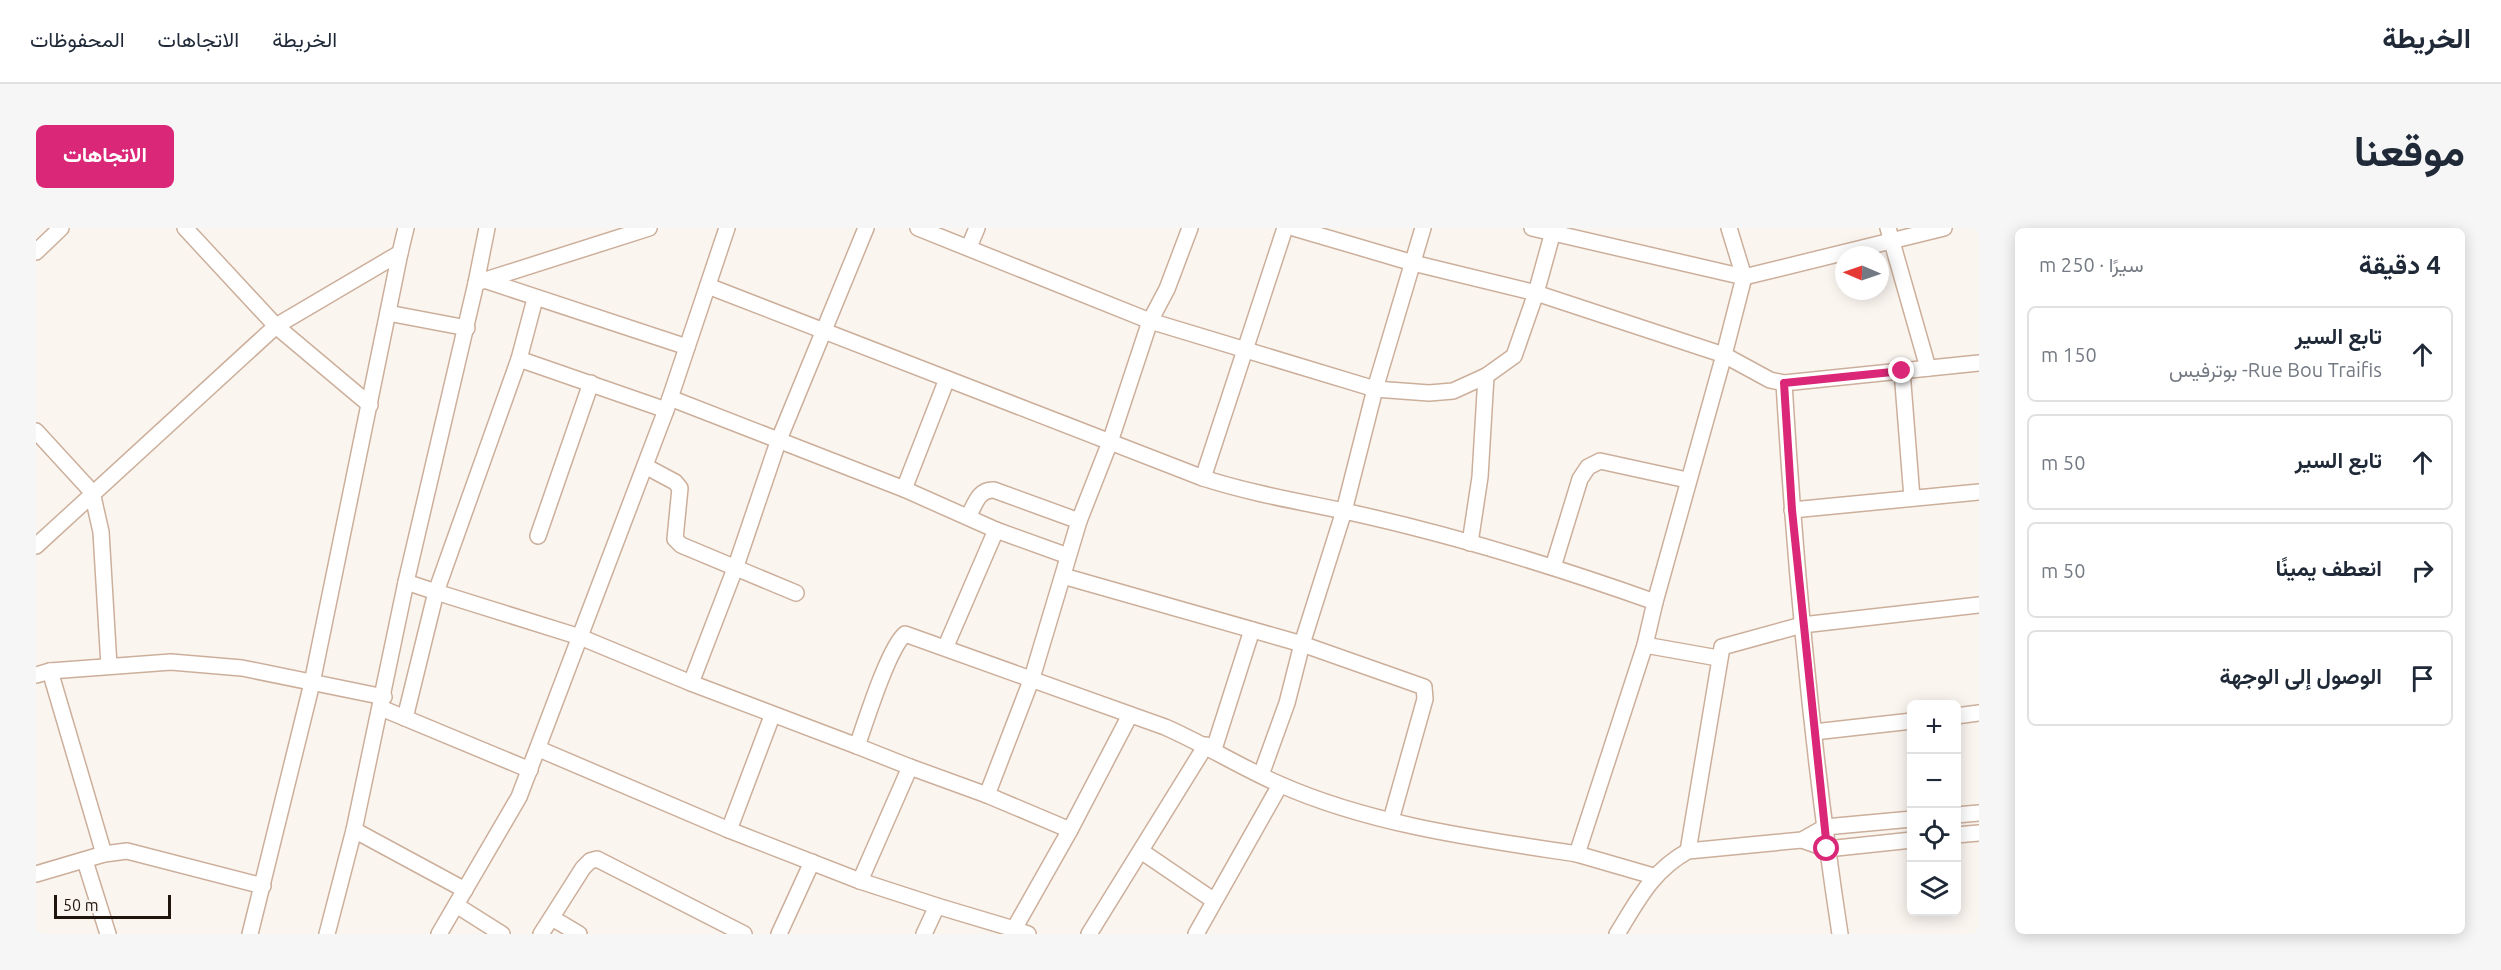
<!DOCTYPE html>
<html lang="ar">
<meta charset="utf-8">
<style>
body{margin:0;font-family:Ubuntu,Vazirmatn,sans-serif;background:#f6f6f7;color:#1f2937;direction:rtl}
.controls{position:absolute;right:18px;bottom:18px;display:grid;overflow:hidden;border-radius:9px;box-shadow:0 3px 15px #0003}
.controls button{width:54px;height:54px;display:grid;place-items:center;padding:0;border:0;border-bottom:2px solid #e0e1e3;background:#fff;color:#1f2937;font:30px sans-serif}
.compass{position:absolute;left:1799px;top:18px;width:54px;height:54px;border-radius:50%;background:#fff;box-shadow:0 3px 15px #0003;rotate:272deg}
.scale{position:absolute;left:18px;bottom:15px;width:117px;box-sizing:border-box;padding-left:6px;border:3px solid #1f150d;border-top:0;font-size:16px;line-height:21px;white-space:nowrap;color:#1f150d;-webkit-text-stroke:4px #fbf5f0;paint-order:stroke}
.stop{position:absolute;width:18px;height:18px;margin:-14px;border:4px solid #db2777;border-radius:50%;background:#fff}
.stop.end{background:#db2777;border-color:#fff;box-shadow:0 2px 6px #0008}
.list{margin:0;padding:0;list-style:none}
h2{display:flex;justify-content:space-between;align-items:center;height:78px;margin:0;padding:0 24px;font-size:26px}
h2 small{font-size:20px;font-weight:400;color:#747a83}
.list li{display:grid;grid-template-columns:39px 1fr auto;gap:18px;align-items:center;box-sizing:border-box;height:96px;margin:0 12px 12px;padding:0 12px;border:2px solid #e0e1e3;border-radius:9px}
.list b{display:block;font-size:22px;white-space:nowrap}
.list p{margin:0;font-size:20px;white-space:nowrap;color:#747a83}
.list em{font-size:20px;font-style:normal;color:#747a83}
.icon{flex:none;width:33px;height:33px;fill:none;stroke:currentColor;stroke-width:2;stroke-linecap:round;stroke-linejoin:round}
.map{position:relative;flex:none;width:1943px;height:706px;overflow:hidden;direction:ltr;border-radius:9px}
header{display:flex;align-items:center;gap:36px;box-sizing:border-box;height:84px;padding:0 30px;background:#fff;border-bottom:2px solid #e0e1e3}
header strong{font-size:28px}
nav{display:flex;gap:33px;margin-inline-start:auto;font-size:21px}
.intro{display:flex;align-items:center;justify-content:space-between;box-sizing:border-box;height:144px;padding:0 36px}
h1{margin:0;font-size:42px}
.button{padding:15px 27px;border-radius:9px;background:#db2777;color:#fff;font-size:21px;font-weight:700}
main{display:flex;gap:36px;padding:0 36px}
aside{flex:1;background:#fff;border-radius:9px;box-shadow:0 3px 15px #0003}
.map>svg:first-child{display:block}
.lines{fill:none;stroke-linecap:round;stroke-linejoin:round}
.minor-casing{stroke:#ccaf9b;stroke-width:18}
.minor{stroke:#fff;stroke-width:15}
.route{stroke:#db2777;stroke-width:8}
</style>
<header>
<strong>الخريطة</strong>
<nav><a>الخريطة</a><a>الاتجاهات</a><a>المحفوظات</a></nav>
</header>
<div class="intro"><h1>موقعنا</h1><a class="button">الاتجاهات</a></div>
<main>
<aside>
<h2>4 دقيقة<small>سيرًا · 250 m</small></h2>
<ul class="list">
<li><svg class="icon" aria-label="ahead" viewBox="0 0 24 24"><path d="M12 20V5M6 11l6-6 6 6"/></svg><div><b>تابع السير</b><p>Rue Bou Traifis- بوترفيس</p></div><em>150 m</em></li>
<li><svg class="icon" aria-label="ahead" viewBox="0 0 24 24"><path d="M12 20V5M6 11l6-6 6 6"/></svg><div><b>تابع السير</b></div><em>50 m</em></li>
<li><svg class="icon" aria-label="right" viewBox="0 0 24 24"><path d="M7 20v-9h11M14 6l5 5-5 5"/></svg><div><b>انعطف يمينًا</b></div><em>50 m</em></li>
<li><svg class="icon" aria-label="arrive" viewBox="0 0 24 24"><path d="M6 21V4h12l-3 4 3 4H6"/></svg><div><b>الوصول إلى الوجهة</b></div></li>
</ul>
</aside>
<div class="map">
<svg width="1943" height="706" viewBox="0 0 1943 706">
<rect width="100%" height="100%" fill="#fbf5f0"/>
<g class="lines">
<defs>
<g id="minor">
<polyline points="149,0 240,98 364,25 370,0"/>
<polyline points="451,0 440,55 613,0"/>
<polyline points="882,0 1114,93 1339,161 1393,165 1417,163 1450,148 1478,128 1500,65 1518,0"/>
<polyline points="1258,0 1377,35 1500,65 1688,127 1619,374"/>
<polyline points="1496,0 1708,49 1908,0"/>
<polyline points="1693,0 1708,49 1688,127 1734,152 1748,155 1943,135"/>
<polyline points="1852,0 1892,140"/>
<polyline points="933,19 941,0"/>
<polyline points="0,24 25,0"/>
<polyline points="451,53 651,119"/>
<path d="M 672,58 L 1167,250 C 1214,265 1260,273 1308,283 C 1414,306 1518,338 1619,374 L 1609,417"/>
<polyline points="499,71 483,131 630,182"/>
<polyline points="352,85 431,100"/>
<polyline points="483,131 400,364 544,409 655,455"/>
<polyline points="1866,143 1876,270"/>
<path d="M 1748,155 C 1759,340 1776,524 1804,706"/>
<polyline points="634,170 868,261 960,302"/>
<polyline points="0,203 56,264 65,304 73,438"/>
<polyline points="609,238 639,254 644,260 639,311 645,317 760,365"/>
<polyline points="1167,250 1249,0"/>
<polyline points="868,261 911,151"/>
<polyline points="1756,282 1943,264"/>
<path d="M 932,289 C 939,277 942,261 958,262 L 1043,293"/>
<polyline points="502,308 555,155"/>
<polyline points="1434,315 1444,249 1450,148"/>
<polyline points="0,318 240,98 334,177"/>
<polyline points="1517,339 1544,251 1552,239 1564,233 1651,252"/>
<polyline points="1027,348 1266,416 1388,459 1389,471 1355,592"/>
<polyline points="910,418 960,302 1032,328"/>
<polyline points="14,443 68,626"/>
<polyline points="0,447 14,443 135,434 206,440 348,469"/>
<polyline points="345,480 494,542"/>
<polyline points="1094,487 1034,602 951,567 996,450 1043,293 1074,214 1114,93 1131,61 1154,0"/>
<polyline points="1920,488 1943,485"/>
<polyline points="369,490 400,364 370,354"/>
<polyline points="1778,504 1876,493"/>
<polyline points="821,518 655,455 700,338 742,214 830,0"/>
<polyline points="503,521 693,602 824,653"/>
<polyline points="1178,521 1216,402"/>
<path d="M 874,539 L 821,518 C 830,493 852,421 869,406 L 1129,499 C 1168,516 1204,539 1243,556 C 1335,597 1443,611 1541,626"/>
<polyline points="1225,547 1251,475 1266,416 1308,283 1339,161 1387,0"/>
<polyline points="1920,587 1943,585"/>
<polyline points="318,602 429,662"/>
<polyline points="693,602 736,488"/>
<polyline points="1920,607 1943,605"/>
<polyline points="1766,612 1791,621 1876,612"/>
<polyline points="1105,623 1177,672"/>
<polyline points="1652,623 1686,419 1766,397 1943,377"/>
<polyline points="49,633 72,706"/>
<polyline points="0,646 68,626 91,623 227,658"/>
<polyline points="1617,648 1541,626 1609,417 1682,430"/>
<polyline points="420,677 466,706"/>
<polyline points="901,678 824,653 874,539 951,567"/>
<polyline points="516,690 543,706"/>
<polyline points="214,706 276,455 364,25"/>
<polyline points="291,706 318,602 370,354 440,55"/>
<polyline points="403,706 483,569 630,182 691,0"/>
<polyline points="505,706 547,640 554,633 561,631 708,706"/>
<polyline points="743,706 776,634"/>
<polyline points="888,706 901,678 978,701"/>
<polyline points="992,706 978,701 1034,602"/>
<polyline points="1053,706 1170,517"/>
<polyline points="1160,706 1244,557"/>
<path d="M 1581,706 C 1602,672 1616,643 1652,623 L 1766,612 L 1789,599 L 1876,591"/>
</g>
</defs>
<use href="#minor" class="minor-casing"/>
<use href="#minor" class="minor"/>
</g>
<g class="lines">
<polyline class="route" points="1791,621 1756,282 1748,155 1866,143"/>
</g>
</svg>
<div class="controls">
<button>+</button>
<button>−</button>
<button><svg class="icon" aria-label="locate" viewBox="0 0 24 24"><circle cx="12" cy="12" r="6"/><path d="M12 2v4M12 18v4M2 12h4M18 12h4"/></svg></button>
<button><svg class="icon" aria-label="layers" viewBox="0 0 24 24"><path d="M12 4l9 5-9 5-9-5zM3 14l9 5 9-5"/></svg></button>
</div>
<svg class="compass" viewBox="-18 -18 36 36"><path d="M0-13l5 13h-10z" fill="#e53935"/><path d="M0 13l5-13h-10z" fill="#747a83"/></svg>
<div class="scale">50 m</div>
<div class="stop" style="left:1791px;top:621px"></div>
<div class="stop end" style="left:1866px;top:143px"></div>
</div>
</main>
